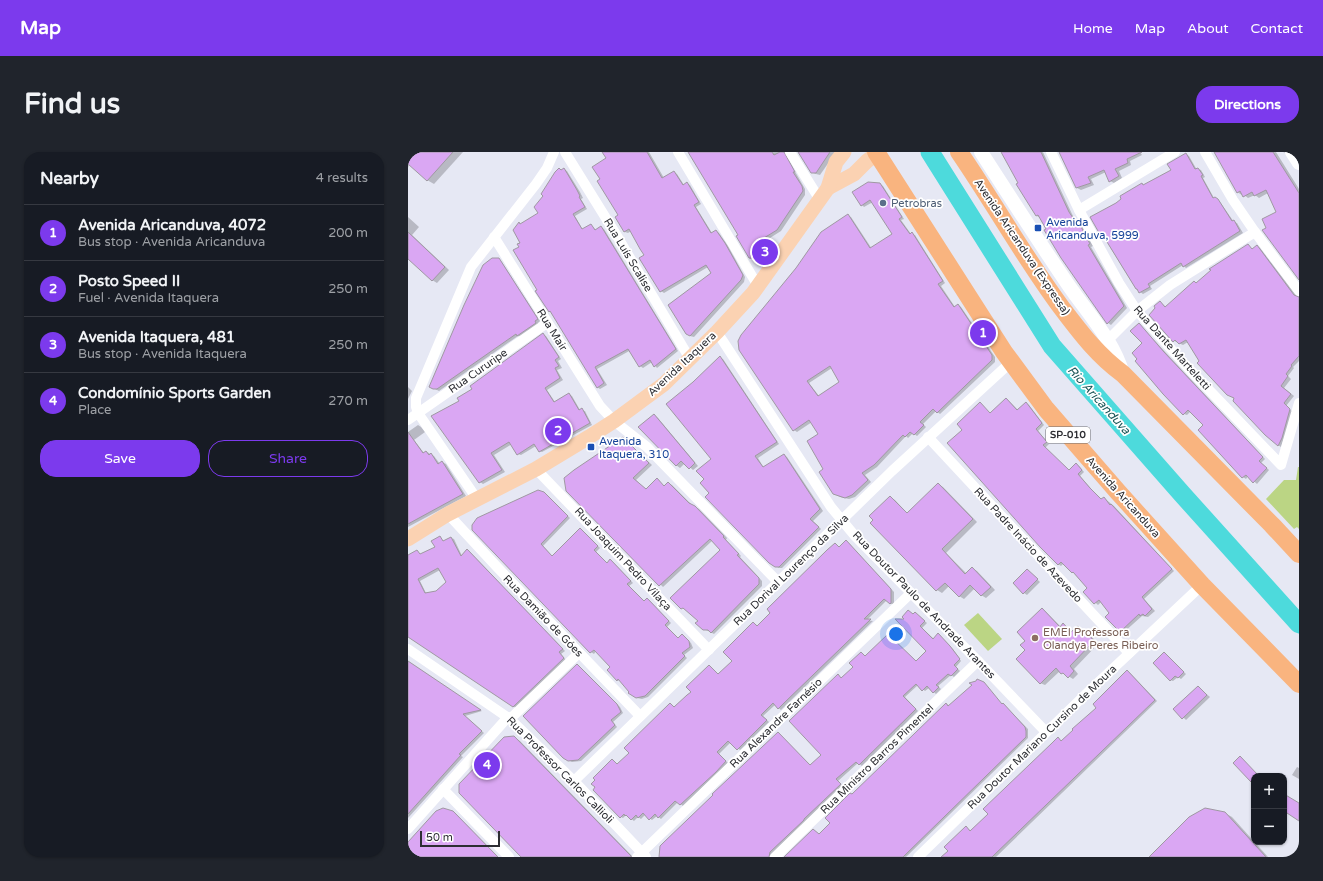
<!DOCTYPE html>
<meta charset="utf-8">
<style>
body{margin:0;font-family:"Varela Round",sans-serif;background:#20242c;color:#f1f3f6}
.controls{position:absolute;right:12px;bottom:12px;display:grid;overflow:hidden;border-radius:8px;box-shadow:0 1px 3px #0004}
.controls button{width:36px;height:36px;display:grid;place-items:center;padding:0;border:0;border-bottom:1px solid #363941;background:#171b24;color:#f1f3f6;font:20px sans-serif}
.scale{position:absolute;left:12px;bottom:10px;width:80px;box-sizing:border-box;padding-left:4px;border:2px solid #2d2e33;border-top:0;font-size:11px;line-height:14px;white-space:nowrap;color:#2d2e33;-webkit-text-stroke:3px #fff;paint-order:stroke}
.you{position:absolute;left:488px;top:482px;width:14px;height:14px;margin:-10px;border:3px solid #fff;border-radius:50%;background:#1a73e8;box-shadow:0 0 0 6px #1a73e833}
.badge{display:grid;place-items:center;width:26px;height:26px;border-radius:50%;background:#7c3aed;color:#fff;font-size:13px;font-weight:700}
.pin{position:absolute;translate:-50% -50%;border:2px solid #fff;box-shadow:0 1px 4px #0006}
.list{margin:0;padding:0;list-style:none}
h2{display:flex;justify-content:space-between;align-items:center;height:52px;margin:0;padding:0 16px;font-size:17px}
h2 small{font-size:13px;font-weight:400;color:#9ea1a6}
.list li{display:grid;grid-template-columns:26px 1fr auto;gap:12px;align-items:center;box-sizing:border-box;height:56px;padding:0 16px;border-top:1px solid #363941}
.list b{display:block;font-size:15px;white-space:nowrap}
.list p{margin:0;font-size:13px;white-space:nowrap;color:#9ea1a6}
.list em{font-size:13px;font-style:normal;color:#9ea1a6}
.actions{display:flex;gap:8px;padding:12px 16px}
.actions a{flex:1;padding:9px 0;border:1px solid #7c3aed;border-radius:16px;text-align:center;font-size:14px;color:#7c3aed}
.actions .main{background:#7c3aed;color:#fff}
.map{position:relative;flex:none;width:891px;height:705px;overflow:hidden;border-radius:16px}
header{display:flex;align-items:center;gap:24px;box-sizing:border-box;height:56px;padding:0 20px;background:#7c3aed;color:#fff}
header strong{font-size:19px}
nav{display:flex;gap:22px;margin-inline-start:auto;font-size:14px}
.intro{display:flex;align-items:center;justify-content:space-between;box-sizing:border-box;height:96px;padding:0 24px}
h1{margin:0;font-size:28px}
.button{padding:10px 18px;border-radius:16px;background:#7c3aed;color:#fff;font-size:14px;font-weight:700}
main{display:flex;gap:24px;padding:0 24px}
aside{flex:1;background:#171b24;border-radius:16px;box-shadow:0 1px 3px #0004}
.map>svg:first-child{display:block}
.green{fill:#bbd584}
.shadow{fill:#0003;fill-rule:evenodd}
.lines{fill:none;stroke-linecap:round;stroke-linejoin:round}
.river{stroke:#4ddadc;stroke-width:19}
.building{fill:#daa7f3;stroke:#9f98a2;fill-rule:evenodd}
.street{stroke:#fff;stroke-width:10}
.secondary{stroke:#fff;stroke-width:14}
.primary{stroke:#fbd2b2;stroke-width:15}
.highway{stroke:#f9b47f;stroke-width:18}
.service-dot{fill:#5c6f8a;stroke:#fff;stroke-width:1.5}
.transit-dot{fill:#1a4fb4;stroke:#fff;stroke-width:1.5}
.education-dot{fill:#8d6e63;stroke:#fff;stroke-width:1.5}
.labels{text-anchor:middle;dominant-baseline:central;stroke-width:3.5;stroke-linejoin:round;paint-order:stroke}
.shield{fill:#fff;stroke:#6c6d70;stroke-width:1}
.shield-label{font-size:10px;font-weight:bold;fill:#2d2e33}
.service-label{font-size:11px;fill:#4e5e75;stroke:#fff;text-anchor:start}
.transit-label{font-size:11px;fill:#164399;stroke:#fff;text-anchor:start}
.street-label{font-size:11px;fill:#2d2e33;stroke:#fff}
.education-label{font-size:11px;fill:#785e54;stroke:#fff;text-anchor:start}
.water-label{font-size:12px;font-style:italic;fill:#175354;stroke:#fff}
</style>
<header>
<strong>Map</strong>
<nav><a>Home</a><a>Map</a><a>About</a><a>Contact</a></nav>
</header>
<div class="intro"><h1>Find us</h1><a class="button">Directions</a></div>
<main>
<aside>
<h2>Nearby<small>4 results</small></h2>
<ul class="list">
<li><span class="badge">1</span><div><b>Avenida Aricanduva, 4072</b><p>Bus stop · Avenida Aricanduva</p></div><em>200 m</em></li>
<li><span class="badge">2</span><div><b>Posto Speed II</b><p>Fuel · Avenida Itaquera</p></div><em>250 m</em></li>
<li><span class="badge">3</span><div><b>Avenida Itaquera, 481</b><p>Bus stop · Avenida Itaquera</p></div><em>250 m</em></li>
<li><span class="badge">4</span><div><b>Condomínio Sports Garden</b><p>Place</p></div><em>270 m</em></li>
</ul>
<div class="actions"><a class="main">Save</a><a>Share</a></div>
</aside>
<div class="map">
<svg width="891" height="705" viewBox="0 0 891 705">
<rect width="100%" height="100%" fill="#e6e8f4"/>
<g class="green">
<polygon points="890,315 891,315 891,377 889,375 886,377 858,347 876,328 888,328"/>
<polygon points="570,461 594,487 580,499 556,473"/>
</g>
<g class="shadow">
<polygon points="0,0 55,0 26,32 19,28 0,10"/>
<polygon points="195,0 241,0 256,26 266,20 269,22 276,33 279,31 282,33 293,52 288,55 304,81 308,79 311,81 320,94 337,125 336,130 286,185 282,184 305,121 300,115 256,141 253,139 237,103 223,79 220,81 217,80 208,65 211,63 193,27 199,7"/>
<polygon points="282,0 374,0 378,7 381,9 397,37 397,43 373,79 354,91 359,99 352,108 345,108 342,105 331,83"/>
<polygon points="392,0 428,0 412,23 408,22 403,20"/>
<polygon points="594,0 635,0 664,62 670,73 674,74 685,94 683,95 719,156 703,173 700,171 654,105 639,78 632,66 629,64"/>
<polygon points="652,0 732,0 734,3 722,9 723,13 711,19 714,26 706,31 702,29 698,20 683,27 686,33 673,38 669,36"/>
<polygon points="807,0 868,0 891,37 891,126 860,76 869,61 860,41 851,46 847,43 840,46 835,42 834,43 829,40"/>
<polygon points="778,2 781,4 789,18 790,17 793,18 797,25 795,26 806,46 812,50 826,70 829,71 835,81 778,116 775,113 742,134 744,137 735,142 728,137 697,87 694,85 708,52 734,33 737,34 764,19"/>
<polygon points="156,17 159,19 172,40 175,46 173,47 179,57 167,64 175,78 183,73 188,78 193,75 196,77 270,199 249,216 244,210 235,216 232,214 223,198 189,217 199,233 192,237 189,235 144,161 141,159 130,138 112,95 111,72 113,73 131,62 136,44"/>
<path d="M 472,32 L 475,34 L 496,67 L 493,68 L 503,82 L 507,83 L 537,131 L 533,134 L 547,155 L 550,153 L 553,155 L 587,205 L 587,210 L 532,262 L 528,259 L 515,272 L 518,275 L 509,284 L 505,281 L 500,286 L 498,284 L 469,315 L 457,323 L 463,330 L 447,345 L 441,347 L 432,345 L 425,341 L 417,317 L 412,282 L 404,270 L 389,280 L 386,278 L 440,64 L 443,65 L 464,97 L 485,83 L 465,50 L 456,55 L 454,53 ZM 424,216 L 432,230 L 411,244 L 401,231 Z"/>
<polygon points="0,65 11,75 4,83 41,118 29,131 24,128 0,106"/>
<polygon points="840,94 845,98 849,94 852,96 891,147 891,209 885,215 886,216 880,224 883,227 876,236 886,244 878,254 885,260 873,295 870,293 793,210 780,190 775,193 766,189 752,150 758,155"/>
<polygon points="90,107 93,109 132,169 130,171 131,172 112,185 110,184 31,239 23,235"/>
<polygon points="732,173 857,307 853,311 861,318 849,332 840,324 838,327 835,325 797,273 783,259 779,263 776,262 731,207 735,191"/>
<polygon points="135,183 138,184 153,207 150,209 154,216 149,218 155,228 139,238 147,250 161,242 164,244 172,258 177,259 184,273 134,300 131,299 128,294 113,303 110,302 104,292 86,303 97,320 75,332 72,330 52,249"/>
<polygon points="312,206 315,207 371,292 350,306 356,316 376,303 379,305 415,359 405,369 413,377 374,416 371,416 361,410 303,341 297,327 304,307 285,231"/>
<polygon points="0,235 4,239 0,247"/>
<polygon points="599,247 610,258 618,251 621,253 636,273 630,279 641,292 637,296 661,319 668,313 671,314 676,320 672,324 685,339 694,348 696,346 706,354 766,419 736,447 747,459 740,465 734,464 715,481 712,479 703,461 693,450 690,453 676,440 680,436 667,422 656,411 653,414 650,412 582,262"/>
<polygon points="246,263 250,266 290,314 285,318 277,311 272,316 268,313"/>
<polygon points="10,273 13,275 17,280 6,288 16,301 19,300 26,304 32,312 34,310 38,312 58,344 0,375 0,280"/>
<polygon points="215,286 244,313 228,328 238,338 249,328 257,335 260,331 264,333 284,353 291,357 319,386 318,388 333,404 332,405 354,429 354,434 306,482 296,477 291,469 278,457 274,456 314,398 305,388 255,435 159,339"/>
<polygon points="530,332 535,335 569,370 538,401 559,422 564,416 569,419 587,438 578,446 573,443 567,436 556,447 551,444 541,434 534,441 529,438 482,345 487,348 500,362"/>
<polygon points="136,341 162,366 135,394 145,405 175,379 192,396 188,400 199,411 202,408 205,410 225,431 221,434 237,450 240,447 242,449 263,471 259,475 270,486 274,483 283,491 285,496 276,503 279,506 240,545 234,547 229,546 213,529 209,528 203,515 188,499 186,502 183,500 65,378"/>
<path d="M 32,385 L 36,390 L 43,386 L 46,387 L 54,404 L 62,400 L 157,499 L 153,502 L 158,508 L 108,556 L 0,484 L 0,404 L 9,399 L 13,403 L 28,395 ZM 32,418 L 40,430 L 28,440 L 18,441 L 12,429 Z"/>
<polygon points="438,389 486,440 486,452 482,452 479,448 459,468 465,469 379,552 373,558 367,553 355,564 361,570 332,598 323,590 311,602 320,611 275,654 270,650 253,667 249,664 244,668 237,663 233,667 230,665 226,669 218,663 215,666 213,665 204,608 210,613 284,540 301,514 311,523 325,509 346,471 350,474 427,392 431,396"/>
<polygon points="619,418 632,430 619,443 616,441"/>
<polygon points="634,457 638,460 653,475 655,473 664,480 670,475 684,485 690,492 666,517 670,522 665,527 652,519 637,533 632,531 618,498 618,489"/>
<polygon points="507,461 519,471 514,476 526,487 532,484 545,497 553,509 548,515 552,519 546,525 543,523 530,534 533,537 528,542 521,536 517,539 510,533 497,545 510,559 454,614 450,611 430,629 435,634 360,705 253,705 372,583 403,614 415,603 430,524 434,527 480,483 508,510 520,499 498,468"/>
<polygon points="757,502 778,522 773,527 770,525 765,529 762,528"/>
<polygon points="0,510 74,559 57,564 76,581 53,604 55,605 0,666"/>
<polygon points="169,513 212,555 215,561 205,570 209,575 173,609 164,610 155,605"/>
<polygon points="722,521 749,549 588,705 538,705 558,675 563,679 581,662 650,587 654,590 690,556"/>
<polygon points="790,535 802,545 778,568 767,557"/>
<polygon points="539,552 542,554 595,552 620,577 620,586 498,705 379,705 406,678 412,683 424,671 444,643"/>
<polygon points="106,585 112,589 225,705 115,705"/>
<polygon points="889,615 891,616 891,627 884,623"/>
<polygon points="45,660 48,662 90,705 0,705 0,691"/>
<polygon points="817,661 824,665 860,705 743,705"/>
</g>
<g class="lines">
<polyline class="river" points="522,0 644,194 774,342 891,472"/>
</g>
<g class="building">
<polygon points="0,0 45,0 19,29 0,12"/>
<polygon points="194,0 239,0 254,26 266,19 275,33 279,30 291,50 286,53 303,81 308,78 317,91 335,123 333,128 282,184 278,182 260,153 303,121 298,113 252,140 231,106 236,103 232,97 221,77 216,80 207,65 210,63 189,29 192,27 184,15 198,6"/>
<polygon points="280,0 364,0 366,3 372,0 376,0 387,20 385,20 394,34 395,39 369,78 351,89 356,97 349,107 341,106 328,84 330,83"/>
<polygon points="390,0 422,0 408,21 403,21"/>
<polygon points="593,0 633,0 661,60 669,72 671,71 682,92 680,93 716,154 699,172 653,106 636,78 638,77 630,63 628,64 608,32 610,31"/>
<polygon points="651,0 734,0 719,7 720,11 707,17 711,24 701,30 696,18 680,25 683,31 668,36"/>
<polygon points="806,0 865,0 891,41 891,128 854,78 858,76 854,67 868,60 858,38 846,44 844,40 835,45 832,39 829,41"/>
<polygon points="778,1 787,17 790,16 795,23 793,24 805,46 807,45 810,47 824,69 826,68 832,79 775,115 773,111 740,132 742,135 731,141 729,137 728,137 696,85 694,86 682,65 708,51 713,47 712,44 734,31 735,33 763,18 759,12"/>
<polygon points="151,16 153,18 156,16 169,38 172,44 171,45 177,55 165,62 174,77 183,72 187,78 193,74 268,197 246,215 242,208 231,215 220,197 187,215 196,231 189,236 142,159 141,160 127,139 129,138 105,98 111,95 109,92 112,91 105,78 111,70 112,72 130,61 126,55 135,44 133,42 147,20"/>
<path d="M 460,30 L 472,31 L 494,65 L 491,67 L 502,82 L 504,80 L 535,129 L 530,132 L 546,155 L 550,152 L 584,203 L 584,208 L 529,261 L 525,257 L 512,270 L 516,273 L 506,283 L 502,280 L 497,285 L 495,283 L 466,313 L 454,321 L 460,328 L 444,343 L 437,346 L 425,342 L 411,320 L 415,317 L 399,289 L 410,282 L 401,268 L 385,279 L 331,198 L 330,189 L 333,183 L 388,116 L 413,80 L 440,62 L 462,96 L 484,82 L 462,48 L 453,54 L 444,40 ZM 422,214 L 431,230 L 410,244 L 399,229 Z"/>
<polygon points="0,80 37,115 24,129 0,107"/>
<polygon points="840,92 844,97 849,93 886,143 891,145 891,204 883,213 884,214 878,222 880,224 873,234 883,242 876,251 882,257 874,286 870,294 857,283 825,249 826,246 819,243 789,211 791,209 778,188 771,192 767,188 765,190 741,163 747,156 746,154 752,149 757,155 786,129 788,131 803,118 801,117"/>
<polygon points="84,106 91,106 130,167 127,169 128,171 109,184 108,182 29,237 25,237 21,235 56,153 75,113"/>
<polygon points="731,171 756,200 855,305 851,309 859,316 845,331 838,323 834,326 790,278 795,273 780,258 775,263 755,242 727,209 729,207 724,201 734,191 722,179"/>
<polygon points="135,181 151,205 147,208 151,214 147,216 152,226 137,236 146,250 161,241 171,258 174,256 182,271 131,300 126,292 109,303 101,290 83,301 94,318 71,331 23,264 51,249 49,246 64,237 62,234"/>
<polygon points="312,204 369,290 347,304 355,315 376,302 412,357 402,367 411,375 371,415 367,415 361,411 297,345 301,341 292,331 296,327 288,319 303,307 258,252 285,230"/>
<polygon points="598,246 609,258 618,250 634,271 628,277 639,290 635,293 661,318 668,311 674,318 670,322 682,336 693,347 696,345 702,353 703,352 764,417 734,445 744,457 737,464 735,462 732,464 731,462 712,480 697,465 701,461 691,448 686,452 675,440 679,436 665,420 664,421 653,410 650,413 632,395 539,291 554,278 549,272 572,250 582,261"/>
<polygon points="246,262 287,311 281,317 273,309 268,314 230,275"/>
<polygon points="0,280 15,301 18,299 21,303 23,301 30,312 34,309 55,342 0,372"/>
<polygon points="215,285 241,311 225,326 238,337 249,326 256,334 260,330 281,351 287,354 316,384 315,385 331,402 329,403 351,426 351,432 303,481 300,478 295,478 287,471 290,469 275,456 273,457 262,446 312,398 302,387 251,434 158,339 156,326 166,318"/>
<polygon points="530,331 565,367 534,397 557,422 564,415 583,435 573,444 562,433 551,445 537,431 528,439 462,371 465,368 461,364 482,344 499,361"/>
<polygon points="130,338 136,340 160,364 133,392 144,404 172,376 190,394 186,398 199,411 202,407 223,429 219,432 236,449 239,446 261,469 257,473 270,486 274,482 281,489 282,495 274,501 277,504 237,544 228,546 220,541 221,540 210,527 209,529 199,518 202,515 186,498 182,501 64,378 64,373 69,366"/>
<path d="M 32,384 L 35,389 L 43,385 L 53,404 L 59,397 L 155,497 L 151,500 L 156,506 L 105,555 L 0,485 L 0,403 L 9,398 L 12,402 L 27,395 L 23,389 ZM 30,416 L 38,430 L 28,439 L 17,441 L 10,427 Z"/>
<polygon points="438,388 483,437 483,451 482,452 476,447 456,467 463,467 376,551 370,557 365,551 353,563 359,568 329,598 320,589 309,600 318,609 308,620 272,653 267,649 250,666 247,662 241,668 235,661 230,666 228,663 223,668 218,663 217,664 216,662 212,666 185,638 187,635 183,632 187,628 185,626 204,607 209,612 221,601 216,596 262,551 266,555 279,543 283,540 278,535 301,513 310,522 324,509 315,500 345,470 349,474 362,461 359,457 419,398 427,391 431,395"/>
<polygon points="619,417 630,427 615,442 605,431"/>
<polygon points="634,456 652,475 655,471 663,480 670,474 678,482 679,481 686,489 662,514 666,519 660,526 655,521 653,522 648,516 632,532 608,507 617,498 612,493 617,489 609,480"/>
<polygon points="500,458 505,462 507,460 517,469 512,474 525,487 530,481 542,494 552,507 546,513 550,517 543,524 540,522 528,533 531,535 525,541 519,534 514,539 508,532 495,544 508,557 451,613 448,610 428,627 433,632 396,667 396,668 362,700 361,705 251,705 252,694 255,691 305,643 304,642 370,580 402,613 413,603 381,569 430,522 433,526 445,515 441,511 453,500 457,504 480,482 508,509 518,499 487,467 496,467 494,465"/>
<polygon points="756,500 776,520 770,526 767,524 762,529 745,511"/>
<polygon points="0,509 73,558 55,562 74,579 51,602 53,603 0,662"/>
<polygon points="169,512 209,552 213,560 203,568 207,573 170,608 160,609 155,606 115,564"/>
<polygon points="719,518 747,548 584,705 533,705 540,699 536,695 558,674 562,679 580,662 575,657 644,591 650,585 653,589 665,578 664,577 688,556 685,552"/>
<polygon points="569,527 576,530 594,552 595,551 617,575 618,579 618,585 495,705 376,705 405,677 411,682 422,671 417,666 442,641 444,642 538,551 540,554 564,533 561,531 568,529"/>
<polygon points="790,534 799,543 774,567 765,557"/>
<polygon points="106,584 223,704 223,705 113,705 51,641 51,632 96,585"/>
<polygon points="832,604 850,623 846,624 846,627 843,630 825,611"/>
<polygon points="876,642 891,651 891,669 876,659"/>
<polygon points="35,656 45,659 90,705 0,705 0,690 28,659"/>
<polygon points="797,656 817,660 858,705 741,705 781,665"/>
</g>
<g class="lines">
<g class="street">
<polyline points="157,0 209,84 282,207"/>
<polyline points="270,0 350,134"/>
<polyline points="382,0 412,48"/>
<polyline points="643,0 671,58 711,131 729,159 782,218 873,313 891,251"/>
<polyline points="797,0 825,48 847,80 891,139"/>
<polyline points="671,58 767,0"/>
<polyline points="86,85 192,254 206,269 239,295 370,430"/>
<polyline points="309,180 423,355 447,384 570,509 638,580"/>
<polyline points="700,188 729,159 762,133 847,80"/>
<polyline points="0,268 139,171"/>
<polyline points="520,285 721,501"/>
<polyline points="128,317 301,498"/>
<polyline points="69,347 10,261 8,255 8,246 63,115 128,32 139,16 146,0"/>
<polyline points="40,362 90,416 232,564"/>
<polyline points="0,497 102,567 166,629 238,705"/>
<polyline points="102,567 171,501"/>
<polyline points="166,629 484,319 603,210"/>
<polyline points="35,637 101,705"/>
<polyline points="0,677 100,565"/>
<polyline points="229,705 503,441"/>
<polyline points="367,705 570,509"/>
<polyline points="510,705 680,540 794,433"/>
</g>
<g class="secondary">
<path d="M 573,0 C 602,45 631,90 661,134 C 681,163 705,188 715,222"/>
<polyline points="884,0 891,11"/>
</g>
<g class="primary">
<polyline points="420,36 446,22 459,9 471,0"/>
<polyline points="0,387 40,362 128,317 181,285 206,269 256,232 309,180 345,141 420,36 428,10 436,0"/>
</g>
<g class="highway">
<polyline points="468,0 596,200 638,257 710,340 794,433 891,532"/>
<path d="M 551,0 C 586,51 616,105 653,155 C 672,180 689,203 715,222 L 864,373 L 891,402"/>
</g>
</g>
<circle class="service-dot" cx="475" cy="51" r="4"/>
<g class="transit-dot">
<rect x="626" y="72" width="8" height="8" rx="2"/>
<rect x="179" y="291" width="8" height="8" rx="2"/>
</g>
<circle class="education-dot" cx="627" cy="486" r="4"/>
<g class="labels">
<rect class="shield" x="638" y="275" width="44" height="16" rx="3"/>
<g class="shield-label">
<text x="660" y="283">SP-010</text>
</g>
<g class="service-label">
<text x="483" y="51">Petrobras</text>
</g>
<g class="transit-label">
<text x="638" y="70">Avenida<tspan x="638" dy="13">Aricanduva, 5999</tspan></text>
<text x="191" y="289">Avenida<tspan x="191" dy="13">Itaquera, 310</tspan></text>
</g>
<g class="street-label">
<text transform="translate(614 95) rotate(56)">Avenida Aricanduva (Expressa)</text>
<text transform="translate(220 103) rotate(59)">Rua Luís Scalise</text>
<text transform="translate(144 178) rotate(58)">Rua Mair</text>
<text transform="translate(764 196) rotate(48)">Rua Dante Marteletti</text>
<text transform="translate(274 212) rotate(-43)">Avenida Itaquera</text>
<text transform="translate(70 219) rotate(-35)">Rua Cururipe</text>
<text transform="translate(715 345) rotate(48)">Avenida Aricanduva</text>
<text transform="translate(620 393) rotate(47)">Rua Padre Inácio de Azevedo</text>
<text transform="translate(215 407) rotate(47)">Rua Joaquim Pedro Vilaça</text>
<text transform="translate(383 418) rotate(-44)">Rua Dorival Lourenço da Silva</text>
<text transform="translate(516 453) rotate(46)">Rua Doutor Paulo de Andrade Arantes</text>
<text transform="translate(135 464) rotate(46)">Rua Damião de Góes</text>
<text transform="translate(368 571) rotate(-44)">Rua Alexandre Farnésio</text>
<text transform="translate(634 585) rotate(-44)">Rua Doutor Mariano Cursino de Moura</text>
<text transform="translate(469 607) rotate(-44)">Rua Ministro Barros Pimentel</text>
<text transform="translate(152 618) rotate(45)">Rua Professor Carlos Callioli</text>
</g>
<g class="education-label">
<text x="635" y="480">EMEI Professora<tspan x="635" dy="13">Olandya Peres Ribeiro</tspan></text>
</g>
<g class="water-label">
<text transform="translate(691 248) rotate(48)">Rio Aricanduva</text>
</g>
</g>
</svg>
<div class="controls">
<button>+</button>
<button>−</button>
</div>
<div class="scale">50 m</div>
<div class="you"></div>
<div class="pin badge" style="left:575px;top:181px">1</div>
<div class="pin badge" style="left:150px;top:279px">2</div>
<div class="pin badge" style="left:357px;top:100px">3</div>
<div class="pin badge" style="left:79px;top:613px">4</div>
</div>
</main>
